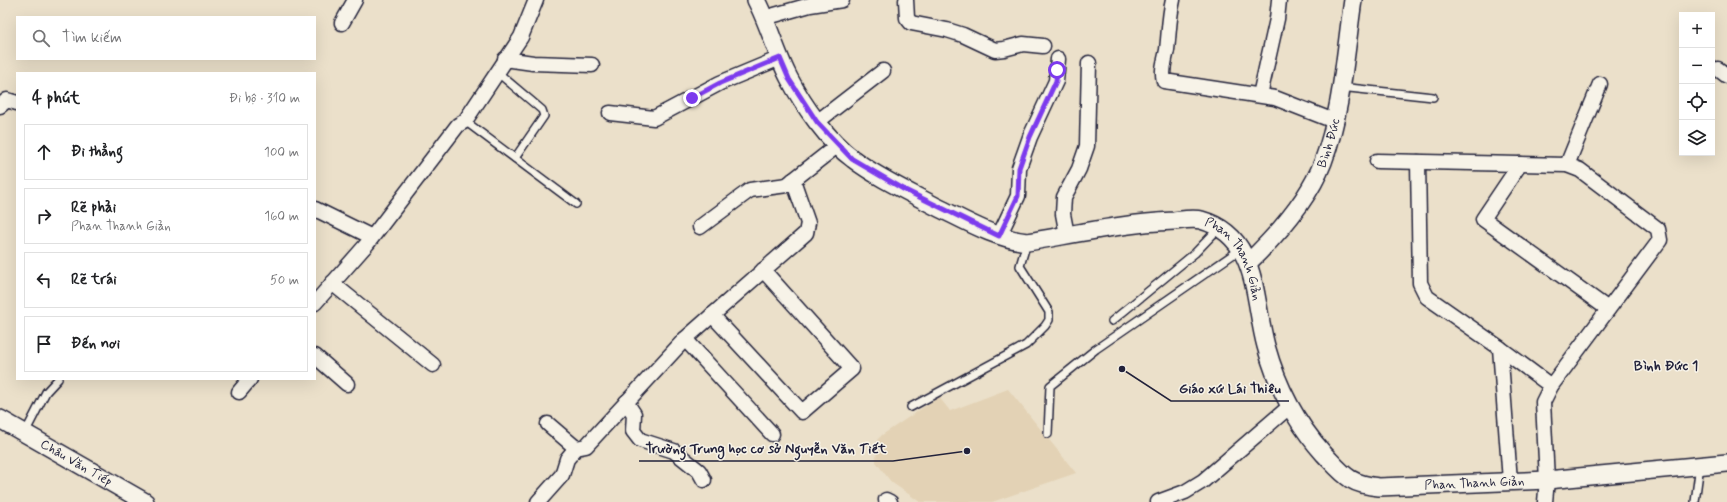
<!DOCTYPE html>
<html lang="vi">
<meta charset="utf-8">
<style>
body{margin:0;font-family:Mynerve,sans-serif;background:#f6f6f6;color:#202124}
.controls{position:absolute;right:12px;top:12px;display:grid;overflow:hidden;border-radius:0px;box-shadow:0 4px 16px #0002}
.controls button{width:36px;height:36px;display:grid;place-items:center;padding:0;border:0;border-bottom:1px solid #e0e0e0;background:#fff;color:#202124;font:20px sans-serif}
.stop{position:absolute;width:12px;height:12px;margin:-9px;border:3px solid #7c3aed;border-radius:50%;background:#fff}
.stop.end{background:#7c3aed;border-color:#fff;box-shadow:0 1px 4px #0008}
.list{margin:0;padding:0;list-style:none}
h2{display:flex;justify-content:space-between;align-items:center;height:52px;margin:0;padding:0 16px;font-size:17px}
h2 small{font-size:13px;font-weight:400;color:#757577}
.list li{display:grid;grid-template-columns:26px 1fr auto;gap:12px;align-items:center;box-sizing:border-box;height:56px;margin:0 8px 8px;padding:0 8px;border:1px solid #e0e0e0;border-radius:0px}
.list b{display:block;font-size:15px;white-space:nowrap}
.list p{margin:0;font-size:13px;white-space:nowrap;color:#757577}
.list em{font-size:13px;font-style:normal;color:#757577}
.icon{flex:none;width:22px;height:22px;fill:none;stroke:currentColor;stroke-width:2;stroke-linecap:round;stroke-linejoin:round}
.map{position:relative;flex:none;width:1727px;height:502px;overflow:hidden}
.search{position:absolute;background:#fff;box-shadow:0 4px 16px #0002;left:16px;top:16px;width:300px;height:44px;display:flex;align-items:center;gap:10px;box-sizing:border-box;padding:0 14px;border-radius:0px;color:#757577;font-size:15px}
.panel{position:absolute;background:#fff;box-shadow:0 4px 16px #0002;left:16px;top:72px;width:300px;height:308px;border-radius:0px}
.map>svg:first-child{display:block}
.built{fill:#e3d2b5}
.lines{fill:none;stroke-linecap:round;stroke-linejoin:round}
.service-casing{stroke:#22223b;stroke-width:10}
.minor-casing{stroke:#22223b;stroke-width:17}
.tertiary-casing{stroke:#22223b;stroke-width:20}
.service{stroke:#f7f3e8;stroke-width:7}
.minor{stroke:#f7f3e8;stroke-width:14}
.tertiary{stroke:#f7f3e8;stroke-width:17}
.route{stroke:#7c3aed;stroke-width:5}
.labels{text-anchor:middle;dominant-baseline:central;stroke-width:3;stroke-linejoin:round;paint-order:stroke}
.street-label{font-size:13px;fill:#22223b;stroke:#f7f3e8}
.neighbourhood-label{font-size:14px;font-weight:bold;fill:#22223b;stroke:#f7f3e8}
.leader{fill:none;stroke:#22223b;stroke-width:1.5}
.callout-dot{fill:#22223b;stroke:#f7f3e8;stroke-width:1.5}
.callout-label{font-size:14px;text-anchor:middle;font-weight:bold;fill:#22223b;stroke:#f7f3e8;stroke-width:3;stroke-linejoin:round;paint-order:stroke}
</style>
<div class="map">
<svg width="1727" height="502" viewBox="0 0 1727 502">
<rect width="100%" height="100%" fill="#ebe0ca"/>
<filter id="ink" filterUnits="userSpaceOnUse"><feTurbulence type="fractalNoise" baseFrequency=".025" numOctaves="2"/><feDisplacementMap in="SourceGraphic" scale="8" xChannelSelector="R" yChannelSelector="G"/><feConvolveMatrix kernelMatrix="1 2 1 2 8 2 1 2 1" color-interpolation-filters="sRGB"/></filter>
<g filter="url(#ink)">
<polygon class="built" points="1008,389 1076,473 992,502 920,502 891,482 876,462 877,440 882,435 939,397 950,411"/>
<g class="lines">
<defs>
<g id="service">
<polyline points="497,72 542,110 544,116 515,158"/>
<polyline points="1340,87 1433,97"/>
<polyline points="465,121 576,204"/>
<polyline points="1112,321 1195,253 1219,228"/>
<polyline points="911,407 1026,345 1045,326 1049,320 1049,312 1020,266 1027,242"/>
<polyline points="25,433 46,392 58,379"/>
<polyline points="1048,434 1050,386 1096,349 1241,249"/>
<polyline points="1695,502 1700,465"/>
</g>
<g id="minor">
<polyline points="906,0 907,18 911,23 947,30 963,35 995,50 1004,49 1023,44 1043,46"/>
<path d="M 1173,0 C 1169,17 1169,33 1167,50 C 1165,61 1161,69 1164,81 L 1275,98 L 1334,121"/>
<polyline points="764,18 810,5 842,0"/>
<polyline points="342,23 355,0"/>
<polyline points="505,59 533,63 592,65"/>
<polyline points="1718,69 1727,76"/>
<polyline points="1260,95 1277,19 1279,0"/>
<polyline points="0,106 7,100 17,103"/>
<polyline points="610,113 654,118 720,83 780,58"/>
<polyline points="817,122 883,71"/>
<polyline points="1377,161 1567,165 1580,170 1658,229 1660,240 1551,386 1543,402 1547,480 1545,502"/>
<polyline points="1418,162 1420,283 1427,297 1500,348 1510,481"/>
<polyline points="1520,164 1483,219 1608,309"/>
<polyline points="1567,165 1600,84"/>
<polyline points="315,209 372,237"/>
<polyline points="700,227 750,190 787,185 838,145"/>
<polyline points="1067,235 1063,214 1064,197 1079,169 1087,146 1089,63"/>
<polyline points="999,236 1018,196 1019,168 1030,137 1056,81 1058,59"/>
<polyline points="332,283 433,365"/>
<polyline points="315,303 367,244 458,125 465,121 521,37 536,0"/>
<polyline points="712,315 802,412 852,369 763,270"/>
<polyline points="685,339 772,434"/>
<polyline points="1500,348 1551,386"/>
<polyline points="315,356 347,384"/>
<polyline points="239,392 250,379"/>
<polyline points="626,402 634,414 633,431 640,440 674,451 699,471 704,480"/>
<polyline points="548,424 576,448 586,446 685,339 806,233 808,223 793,180"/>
<polyline points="886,500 890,502"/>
<polyline points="538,502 562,475 567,459 576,448"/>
<polyline points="1158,502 1185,492 1203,481 1289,407"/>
</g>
<g id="tertiary">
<path id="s1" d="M 756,0 C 769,25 776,53 789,78 C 803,105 828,141 853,159 C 878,178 909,192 937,207 C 966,221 994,238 1027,242 C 1075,234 1124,223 1174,221 C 1182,220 1193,218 1201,220 C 1259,236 1253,299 1266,346 C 1277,386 1296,423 1324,454 C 1344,475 1349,484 1379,487 L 1547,480 L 1727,463"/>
<path id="s2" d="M 1249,262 C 1277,235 1309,199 1323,162 C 1342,111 1345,54 1353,0"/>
<path id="s3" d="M 0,419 L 145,502"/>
</g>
</defs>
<use href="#service" class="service-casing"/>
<use href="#minor" class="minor-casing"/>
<use href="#tertiary" class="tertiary-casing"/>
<use href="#service" class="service"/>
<use href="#minor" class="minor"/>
<use href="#tertiary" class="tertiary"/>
</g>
</g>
<g class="lines" filter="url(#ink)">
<polyline class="route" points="692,98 720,83 780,58 789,79 817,122 852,159 905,190 999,236 1018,196 1019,168 1030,137 1056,81 1057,70"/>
</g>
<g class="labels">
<g class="street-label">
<text stroke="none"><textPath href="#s2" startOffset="145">Bình Đức</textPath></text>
<text stroke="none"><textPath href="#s1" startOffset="613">Phan Thanh Giản</textPath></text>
<text stroke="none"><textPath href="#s3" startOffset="88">Châu Văn Tiếp</textPath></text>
<text stroke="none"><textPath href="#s1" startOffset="995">Phan Thanh Giản</textPath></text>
</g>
<g class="neighbourhood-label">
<text x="1666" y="366">Bình Đức 1</text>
</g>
</g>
<path class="leader" d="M1122 369L1171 401H1289M967 451L893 461H639"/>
<g class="callout-dot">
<circle cx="1122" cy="369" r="4"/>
<circle cx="967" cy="451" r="4"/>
</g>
<g class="callout-label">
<text x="1230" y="393">Giáo xứ Lái Thiêu</text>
<text x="766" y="453">Trường Trung học cơ sở Nguyễn Văn Tiết</text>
</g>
</svg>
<div class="controls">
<button>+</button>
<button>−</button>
<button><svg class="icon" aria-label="locate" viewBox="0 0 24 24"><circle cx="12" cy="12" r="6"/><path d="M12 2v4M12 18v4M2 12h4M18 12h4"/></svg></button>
<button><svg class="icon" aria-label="layers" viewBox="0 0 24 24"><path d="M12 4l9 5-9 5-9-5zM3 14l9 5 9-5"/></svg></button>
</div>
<div class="stop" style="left:1057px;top:70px"></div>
<div class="stop end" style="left:692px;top:98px"></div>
<div class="search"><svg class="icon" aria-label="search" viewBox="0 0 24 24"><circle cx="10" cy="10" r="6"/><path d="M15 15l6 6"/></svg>Tìm kiếm</div>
<section class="panel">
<h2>4 phút<small>Đi bộ · 310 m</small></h2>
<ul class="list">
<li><svg class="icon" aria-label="ahead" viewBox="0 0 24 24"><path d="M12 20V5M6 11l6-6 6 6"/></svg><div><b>Đi thẳng</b></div><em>100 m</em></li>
<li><svg class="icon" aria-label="right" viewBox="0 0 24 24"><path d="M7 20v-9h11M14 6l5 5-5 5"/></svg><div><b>Rẽ phải</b><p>Phan Thanh Giản</p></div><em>160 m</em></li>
<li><svg class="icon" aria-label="left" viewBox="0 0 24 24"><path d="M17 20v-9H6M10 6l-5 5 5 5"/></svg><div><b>Rẽ trái</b></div><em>50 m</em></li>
<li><svg class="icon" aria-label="arrive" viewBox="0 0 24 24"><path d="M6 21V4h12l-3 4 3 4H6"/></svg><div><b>Đến nơi</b></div></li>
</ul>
</section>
</div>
